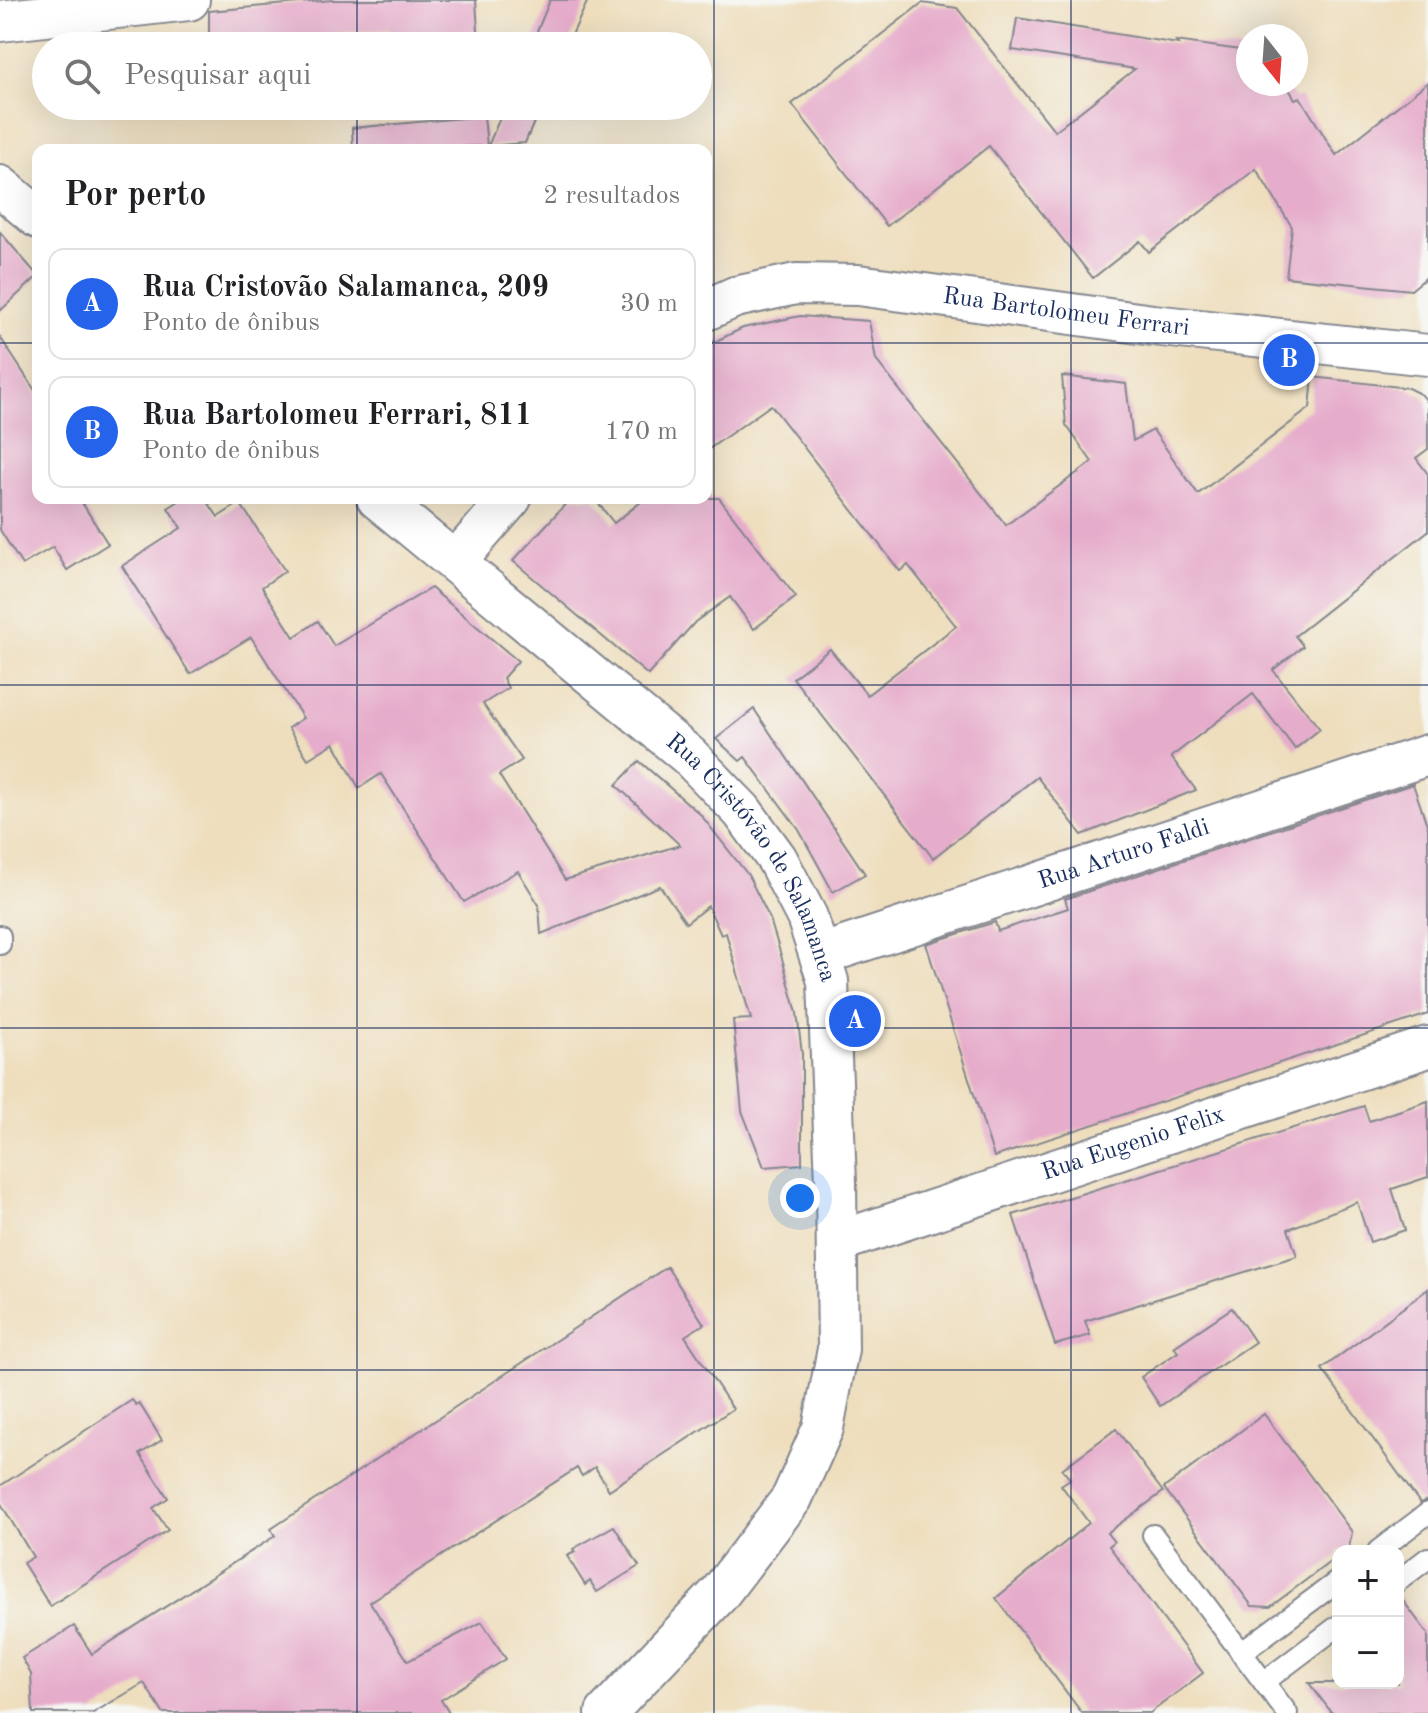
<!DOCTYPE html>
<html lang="pt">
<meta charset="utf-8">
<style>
body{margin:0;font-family:"Old Standard TT",serif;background:#f2f2f2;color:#202124}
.controls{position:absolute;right:24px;bottom:24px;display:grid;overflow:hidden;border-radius:16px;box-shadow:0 8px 32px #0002}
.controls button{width:72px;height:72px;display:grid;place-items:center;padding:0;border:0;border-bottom:2px solid #e0e0e0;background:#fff;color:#202124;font:40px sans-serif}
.compass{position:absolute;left:1236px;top:24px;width:72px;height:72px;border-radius:50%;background:#fff;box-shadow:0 8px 32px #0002;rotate:163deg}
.you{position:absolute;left:800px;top:1198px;width:28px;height:28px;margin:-20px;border:6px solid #fff;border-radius:50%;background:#1a73e8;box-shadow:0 0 0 12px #1a73e833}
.badge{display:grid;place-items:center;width:52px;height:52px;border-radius:50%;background:#2563eb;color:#fff;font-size:26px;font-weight:700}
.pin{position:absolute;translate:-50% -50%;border:4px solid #fff;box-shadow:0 2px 8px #0006}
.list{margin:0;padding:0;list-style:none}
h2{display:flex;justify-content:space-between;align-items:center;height:104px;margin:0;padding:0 32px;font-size:34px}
h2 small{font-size:26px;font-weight:400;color:#757577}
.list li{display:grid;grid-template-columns:52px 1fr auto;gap:24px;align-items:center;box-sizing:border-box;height:112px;margin:0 16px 16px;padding:0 16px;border:2px solid #e0e0e0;border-radius:16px}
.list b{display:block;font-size:30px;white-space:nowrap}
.list p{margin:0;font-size:26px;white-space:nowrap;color:#757577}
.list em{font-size:26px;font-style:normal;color:#757577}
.icon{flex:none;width:44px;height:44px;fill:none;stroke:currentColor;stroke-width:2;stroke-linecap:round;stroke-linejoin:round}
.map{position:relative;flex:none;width:1428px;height:1713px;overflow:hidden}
.search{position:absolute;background:#fff;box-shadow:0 8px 32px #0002;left:32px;top:32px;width:680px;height:88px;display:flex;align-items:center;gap:20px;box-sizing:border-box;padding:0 28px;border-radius:44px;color:#757577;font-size:30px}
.panel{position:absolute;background:#fff;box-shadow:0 8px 32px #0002;left:32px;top:144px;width:680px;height:360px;border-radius:16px}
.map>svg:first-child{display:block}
.building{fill:#e6accb}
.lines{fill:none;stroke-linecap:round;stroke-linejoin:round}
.lane-casing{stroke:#84868e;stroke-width:24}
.street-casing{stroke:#84868e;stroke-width:44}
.lane{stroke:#fff;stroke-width:20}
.street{stroke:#fff;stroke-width:40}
.grid{fill:none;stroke:#1b2f5e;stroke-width:2;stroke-opacity:0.55}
.labels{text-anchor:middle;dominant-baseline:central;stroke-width:8;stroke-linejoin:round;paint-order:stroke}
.street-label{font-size:24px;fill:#1b2f5e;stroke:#f6f6f2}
</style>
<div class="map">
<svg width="1428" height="1713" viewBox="0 0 1428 1713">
<rect width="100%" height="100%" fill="#f6f6f2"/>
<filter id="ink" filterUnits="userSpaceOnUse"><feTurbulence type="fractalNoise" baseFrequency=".0125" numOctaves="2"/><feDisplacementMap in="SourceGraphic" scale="16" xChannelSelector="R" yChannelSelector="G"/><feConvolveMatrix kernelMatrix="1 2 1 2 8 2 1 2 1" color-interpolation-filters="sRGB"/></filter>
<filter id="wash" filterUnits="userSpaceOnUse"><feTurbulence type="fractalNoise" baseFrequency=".006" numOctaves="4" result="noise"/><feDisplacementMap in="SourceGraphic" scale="32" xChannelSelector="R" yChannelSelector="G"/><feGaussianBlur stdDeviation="1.8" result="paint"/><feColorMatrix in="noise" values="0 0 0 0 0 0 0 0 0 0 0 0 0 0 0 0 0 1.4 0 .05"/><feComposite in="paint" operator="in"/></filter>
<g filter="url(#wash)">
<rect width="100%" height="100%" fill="#eedebd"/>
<g id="blocks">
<g class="building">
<polygon points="332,0 476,0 479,46 390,46 389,29 209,44 209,11"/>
<polygon points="550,0 588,0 567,46 531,46"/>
<polygon points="922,3 957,8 1055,131 1135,69 1012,50 1017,18 1178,44 1176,41 1248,51 1248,84 1286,84 1295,99 1300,97 1336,155 1428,82 1428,276 1411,290 1286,277 1292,227 1256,169 1149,252 1140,241 1093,278 989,146 887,226 792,104"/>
<polygon points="505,106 541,106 525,143 488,146"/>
<polygon points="484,116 487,146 353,150 352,128"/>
<polygon points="0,232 38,276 0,311"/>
<polygon points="800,316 869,321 876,360 1006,525 1092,462 1066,425 1062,376 1126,384 1133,441 1153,430 1198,494 1310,408 1313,377 1408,388 1422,395 1428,403 1428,449 1416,458 1428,474 1428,531 1295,636 1303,646 1273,670 1320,729 1295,749 1253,694 1171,757 1196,790 1082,835 1037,777 933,858 793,678 830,649 867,695 956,626 908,565 900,571 771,405 706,451 706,346 743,328"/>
<polygon points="0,337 38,395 38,498 79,498 108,544 67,570 53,547 22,565 0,530"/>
<polygon points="184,498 205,498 218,517 240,503 285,571 262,587 294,637 318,621 334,646 431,588 518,661 503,678 508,688 483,704 522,760 499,775 565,880 680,845 616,785 639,761 700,814 748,875 770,919 783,962 797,1013 802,1054 802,1164 764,1167 742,1111 733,1020 751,1019 726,933 721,935 708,906 686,923 660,886 541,934 539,905 518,871 464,902 381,774 359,788 334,743 308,759 288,728 303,718 251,637 190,674 122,566 181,528 168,508"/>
<polygon points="571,498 594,498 614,523 646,498 719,498 796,597 754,629 730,597 695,622 648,675 513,561"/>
<polygon points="754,709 865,874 833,892 799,830 745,757 740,761 716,739"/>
<polygon points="1413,784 1428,828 1428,1014 994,1157 926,944 995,922 998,931 1068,908 1065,899"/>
<polygon points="1428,1101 1428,1177 1392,1189 1405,1230 1370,1242 1357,1202 1288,1229 1297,1256 1085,1321 1090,1335 1055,1345 1013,1215 1364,1106 1369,1121"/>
<polygon points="667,1267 704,1324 685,1336 733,1409 609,1490 595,1467 582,1476 577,1468 370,1602 408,1661 482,1622 506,1659 441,1700 449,1713 163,1713 144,1683 93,1713 33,1713 31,1674 22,1658 74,1626 92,1654 275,1536 271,1529"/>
<polygon points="1428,1289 1428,1500 1420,1503 1322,1369"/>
<polygon points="1232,1308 1255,1342 1160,1406 1141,1377 1178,1352 1174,1347"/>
<polygon points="132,1400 136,1405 139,1403 162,1440 140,1454 168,1498 153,1508 168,1530 50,1606 23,1563 33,1557 0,1502 0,1486"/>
<polygon points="1264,1414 1352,1532 1349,1548 1338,1551 1338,1556 1270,1607 1252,1606 1164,1488"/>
<polygon points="1116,1429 1163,1492 1107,1533 1114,1542 1109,1546 1203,1673 1150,1713 1082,1713 996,1598 1089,1523 1061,1485 1070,1479 1062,1469"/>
<polygon points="614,1526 639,1566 597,1592 590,1581 585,1585 567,1556 575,1552 573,1549"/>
<polygon points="1398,1594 1428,1634 1428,1713 1332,1713 1309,1683 1398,1683"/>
</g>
</g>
</g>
<g filter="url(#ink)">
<use href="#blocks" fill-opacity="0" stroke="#84868e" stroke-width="2"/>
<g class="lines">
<defs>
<g id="lane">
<polyline points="0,936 0,944"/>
<polyline points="1153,1535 1287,1713"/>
<polyline points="1378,1551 1428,1513"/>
<polyline points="1398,1581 1428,1558"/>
<polyline points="1241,1653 1338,1581"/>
<polyline points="1264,1682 1338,1626"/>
</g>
<g id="street">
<polyline points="0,21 189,0"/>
<polyline points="0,186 38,218"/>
<path id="s1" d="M 706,310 L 735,297 L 796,284 L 858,285 L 1153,325 L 1428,355"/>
<path id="s2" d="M 377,498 L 689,756 L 742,811 L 777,859 L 807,917 L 828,981 L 836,1183 L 838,1349 L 823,1428 L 792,1498 L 719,1594 L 606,1713"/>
<polyline points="456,561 511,498"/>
<path id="s3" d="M 820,955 L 1428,755"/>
<path id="s4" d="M 837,1242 L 1428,1047"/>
</g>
</defs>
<use href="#lane" class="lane-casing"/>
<use href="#street" class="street-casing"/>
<use href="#lane" class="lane"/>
<use href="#street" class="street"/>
</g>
</g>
<path class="grid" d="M 357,0 L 357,46M 714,0 L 714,1713M 1071,0 L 1071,1713M 357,106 L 357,150M 0,343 L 38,343M 706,343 L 1428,343M 357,498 L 357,1713M 0,685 L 1428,685M 0,1028 L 1428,1028M 0,1370 L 1428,1370"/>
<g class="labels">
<g class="street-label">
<text stroke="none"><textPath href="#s1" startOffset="366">Rua Bartolomeu Ferrari</textPath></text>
<text stroke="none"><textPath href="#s3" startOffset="320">Rua Arturo Faldi</textPath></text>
<text stroke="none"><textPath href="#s2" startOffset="526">Rua Cristóvão de Salamanca</textPath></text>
<text stroke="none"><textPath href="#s4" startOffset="312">Rua Eugenio Felix</textPath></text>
</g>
</g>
</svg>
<div class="controls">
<button>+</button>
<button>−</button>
</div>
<svg class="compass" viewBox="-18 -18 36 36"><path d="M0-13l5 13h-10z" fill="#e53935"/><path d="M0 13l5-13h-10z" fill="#757577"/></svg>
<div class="you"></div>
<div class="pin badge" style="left:855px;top:1021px">A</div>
<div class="pin badge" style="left:1289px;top:360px">B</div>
<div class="search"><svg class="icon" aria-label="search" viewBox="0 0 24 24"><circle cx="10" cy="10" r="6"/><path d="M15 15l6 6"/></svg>Pesquisar aqui</div>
<section class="panel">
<h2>Por perto<small>2 resultados</small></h2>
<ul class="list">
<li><span class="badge">A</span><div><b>Rua Cristovão Salamanca, 209</b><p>Ponto de ônibus</p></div><em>30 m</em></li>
<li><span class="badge">B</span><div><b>Rua Bartolomeu Ferrari, 811</b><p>Ponto de ônibus</p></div><em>170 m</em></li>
</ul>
</section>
</div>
